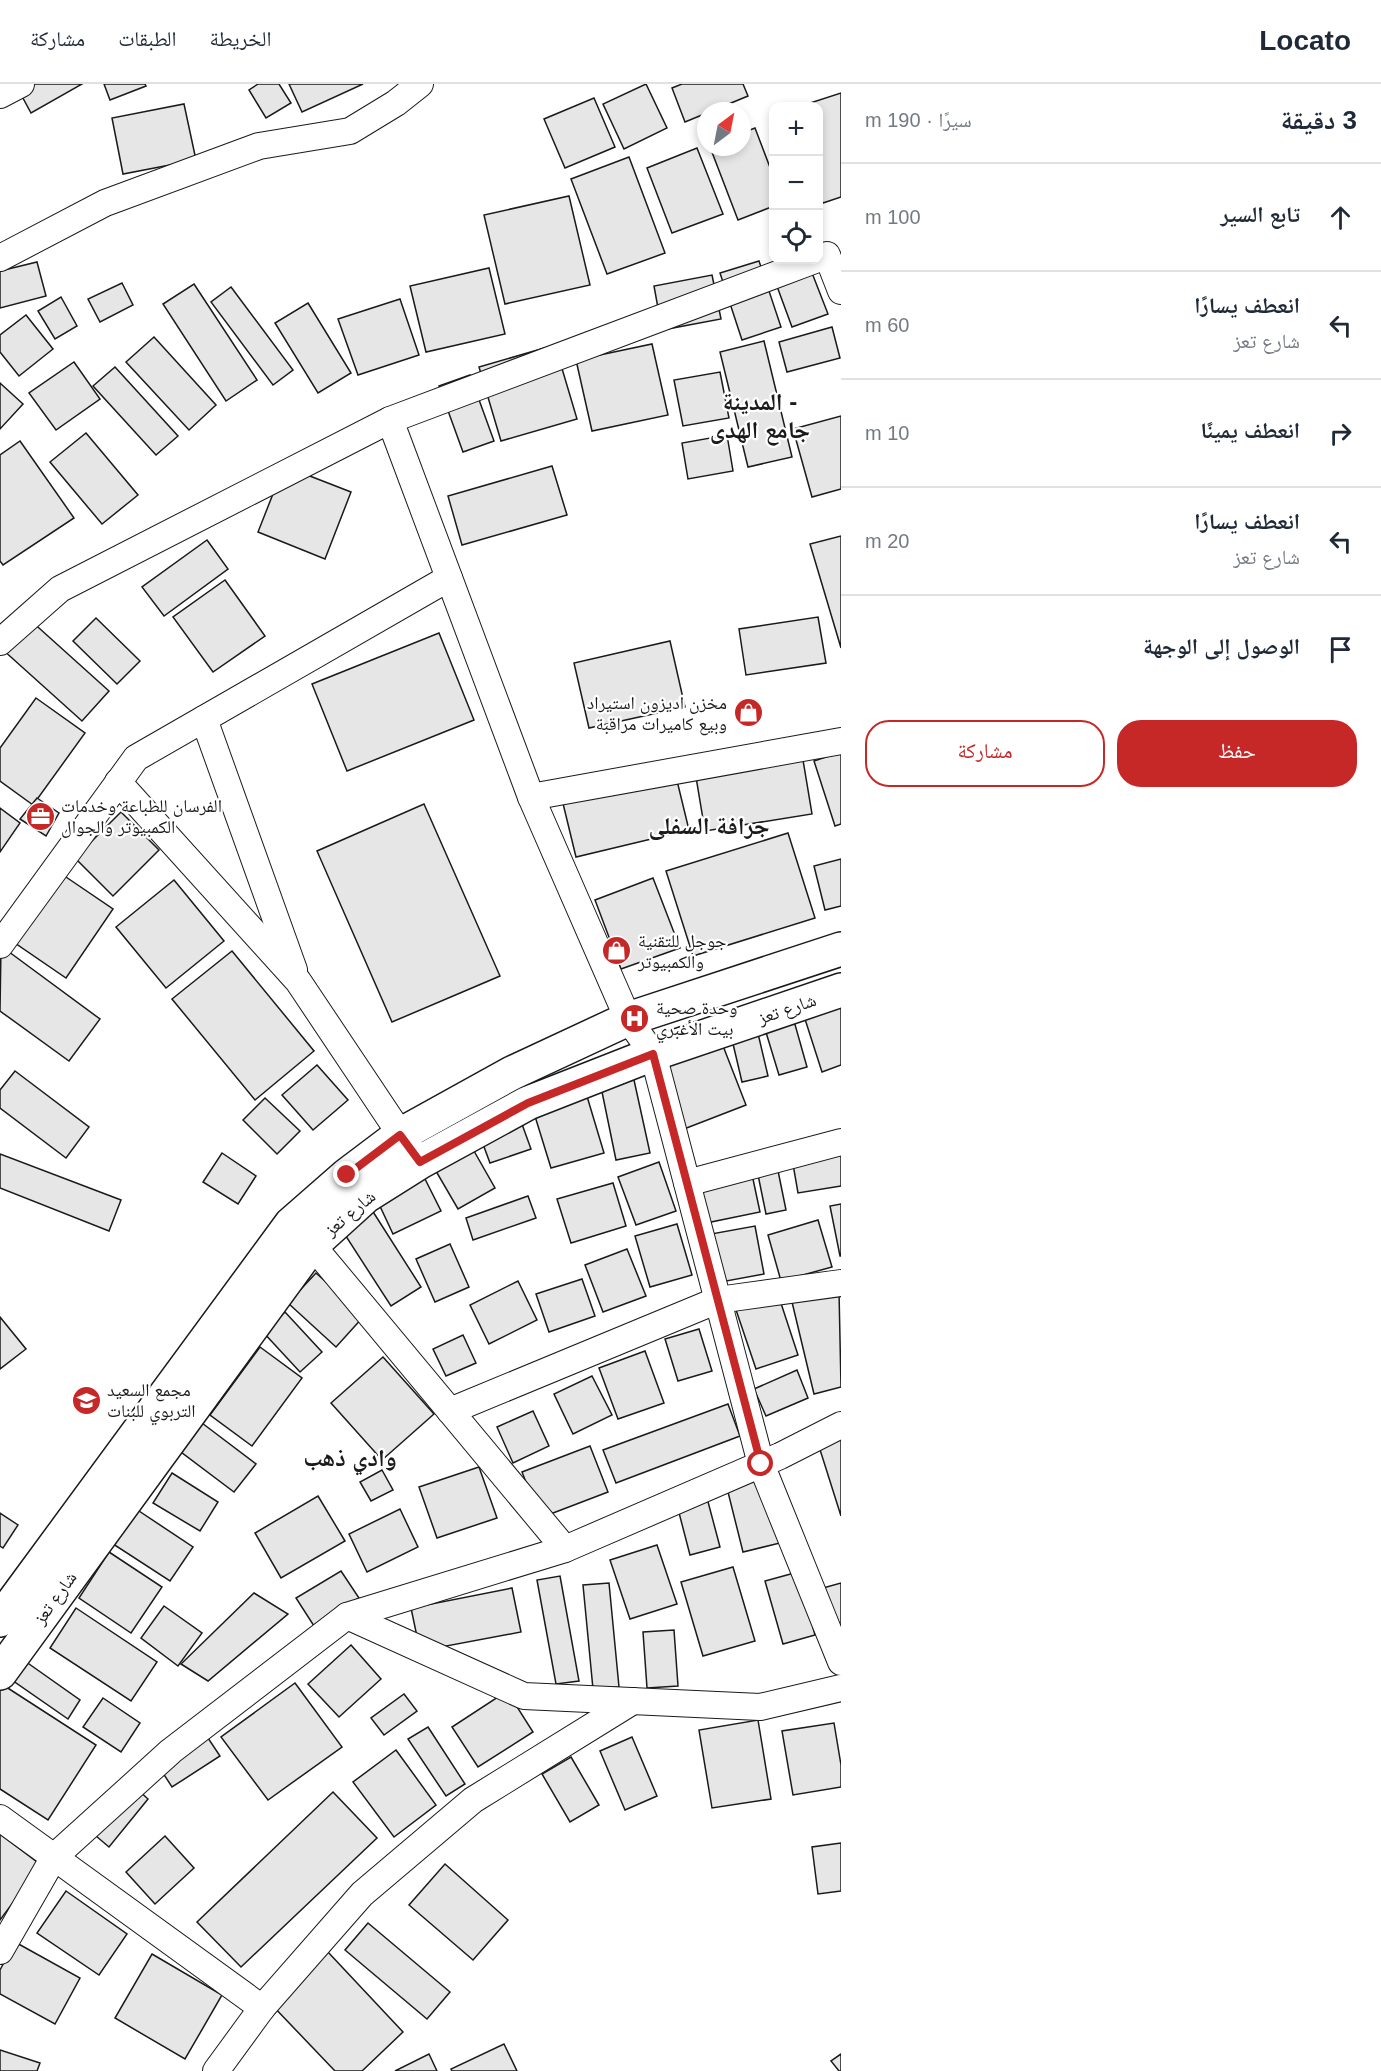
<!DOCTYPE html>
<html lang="ar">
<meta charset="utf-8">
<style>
body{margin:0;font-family:Helvetica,"Noto Naskh Arabic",sans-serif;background:#f2f2f3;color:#1f2937;direction:rtl}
.controls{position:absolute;right:18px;top:18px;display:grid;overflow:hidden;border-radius:12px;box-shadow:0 3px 9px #0003}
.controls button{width:54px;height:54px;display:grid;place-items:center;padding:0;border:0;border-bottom:2px solid #e0e1e3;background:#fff;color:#1f2937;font:30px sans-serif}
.compass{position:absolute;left:697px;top:18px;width:54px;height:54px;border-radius:50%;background:#fff;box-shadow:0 3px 9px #0003;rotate:32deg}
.stop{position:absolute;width:18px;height:18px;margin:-14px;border:4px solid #c62828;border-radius:50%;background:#fff}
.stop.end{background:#c62828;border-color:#fff;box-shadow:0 2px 6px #0008}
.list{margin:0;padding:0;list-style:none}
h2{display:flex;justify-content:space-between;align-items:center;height:78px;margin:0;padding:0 24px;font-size:26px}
h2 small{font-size:20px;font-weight:400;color:#747a83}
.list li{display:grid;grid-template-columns:39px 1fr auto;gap:18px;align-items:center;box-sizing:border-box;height:108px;padding:0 24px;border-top:2px solid #e0e1e3}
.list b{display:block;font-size:22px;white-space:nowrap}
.list p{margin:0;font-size:20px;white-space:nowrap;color:#747a83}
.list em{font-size:20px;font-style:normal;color:#747a83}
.actions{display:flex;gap:12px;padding:18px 24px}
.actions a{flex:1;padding:14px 0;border:2px solid #c62828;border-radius:24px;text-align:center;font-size:21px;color:#c62828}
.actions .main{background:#c62828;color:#fff}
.icon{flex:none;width:33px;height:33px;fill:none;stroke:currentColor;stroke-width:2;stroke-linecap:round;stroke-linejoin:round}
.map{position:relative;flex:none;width:841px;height:1987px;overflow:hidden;direction:ltr}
header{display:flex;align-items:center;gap:36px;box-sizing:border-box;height:84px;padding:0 30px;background:#fff;border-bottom:2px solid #e0e1e3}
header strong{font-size:28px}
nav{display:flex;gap:33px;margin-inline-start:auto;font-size:21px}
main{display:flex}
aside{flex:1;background:#fff}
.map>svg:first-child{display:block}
.building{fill:#e6e6e6;stroke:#1a1a1a;stroke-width:1.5}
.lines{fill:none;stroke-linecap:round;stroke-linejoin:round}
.minor-casing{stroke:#1a1a1a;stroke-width:28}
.primary-casing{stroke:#1a1a1a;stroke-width:36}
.minor{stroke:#fff;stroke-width:26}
.primary{stroke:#fff;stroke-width:33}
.route{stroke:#c62828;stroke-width:8}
.labels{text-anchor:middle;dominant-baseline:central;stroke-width:4.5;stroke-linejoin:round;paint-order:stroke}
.poi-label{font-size:18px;fill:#1a1a1a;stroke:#fff;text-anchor:start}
.street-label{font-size:18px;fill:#1a1a1a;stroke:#fff}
.district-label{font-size:24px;font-weight:bold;fill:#1a1a1a;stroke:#fff}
</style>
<header>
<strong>Locato</strong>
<nav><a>الخريطة</a><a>الطبقات</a><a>مشاركة</a></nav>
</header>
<main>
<aside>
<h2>3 دقيقة<small>سيرًا · 190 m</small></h2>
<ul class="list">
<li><svg class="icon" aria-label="ahead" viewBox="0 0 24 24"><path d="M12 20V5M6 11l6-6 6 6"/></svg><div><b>تابع السير</b></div><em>100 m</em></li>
<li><svg class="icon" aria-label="left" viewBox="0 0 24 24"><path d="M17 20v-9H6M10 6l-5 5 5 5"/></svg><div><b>انعطف يسارًا</b><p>شارع تعز</p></div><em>60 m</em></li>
<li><svg class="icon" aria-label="right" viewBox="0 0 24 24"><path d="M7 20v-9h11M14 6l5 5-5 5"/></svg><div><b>انعطف يمينًا</b></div><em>10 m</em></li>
<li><svg class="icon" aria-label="left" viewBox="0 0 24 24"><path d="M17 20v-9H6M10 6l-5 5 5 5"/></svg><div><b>انعطف يسارًا</b><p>شارع تعز</p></div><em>20 m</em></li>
<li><svg class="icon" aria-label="arrive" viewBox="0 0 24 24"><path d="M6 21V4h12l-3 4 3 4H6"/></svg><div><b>الوصول إلى الوجهة</b></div></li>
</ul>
<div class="actions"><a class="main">حفظ</a><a>مشاركة</a></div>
</aside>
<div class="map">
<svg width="841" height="1987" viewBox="0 0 841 1987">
<rect width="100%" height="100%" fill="#fff"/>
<g class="building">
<polygon points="22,0 82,0 31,29 17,3"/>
<polygon points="104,0 145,0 146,2 110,16"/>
<polygon points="258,0 279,0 291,19 266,34 249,6"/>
<polygon points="289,0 363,0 302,28"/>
<polygon points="646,0 667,44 624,65 603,20"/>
<polygon points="682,0 743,0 748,12 685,38 672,4"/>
<polygon points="841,9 841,113 823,119 818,107 818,22 801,22"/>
<polygon points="594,14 615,63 565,84 544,35"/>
<polygon points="184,20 196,76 123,90 112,34"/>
<polygon points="755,44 774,94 774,122 738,136 710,63 742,63 742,49"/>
<polygon points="697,64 723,130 672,149 647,84"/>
<polygon points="629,73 665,169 607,190 571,95"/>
<polygon points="569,112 590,201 505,220 484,131"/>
<polygon points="807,176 828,230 792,243 771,186"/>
<polygon points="759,177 781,243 742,256 720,189"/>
<polygon points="37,178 46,212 0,224 0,187"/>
<polygon points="489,184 505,250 426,268 410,202"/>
<polygon points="712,191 721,235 662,246 654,202"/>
<polygon points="122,199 133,221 100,238 88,215"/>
<polygon points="194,200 257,296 226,317 163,220"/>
<polygon points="231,203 293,286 273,301 211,218"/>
<polygon points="61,213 77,242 55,255 38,227"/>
<polygon points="400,215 419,271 358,291 338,235"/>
<polygon points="308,219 351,289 318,309 275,239"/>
<polygon points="26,231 53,265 19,292 0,268 0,251"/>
<polygon points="832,243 840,274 787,288 779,258"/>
<polygon points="154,253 216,321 189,346 126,278"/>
<polygon points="764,257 792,373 748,383 720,268"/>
<polygon points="652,260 668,331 592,347 576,276"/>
<polygon points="555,261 577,335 501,357 479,283"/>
<polygon points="74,278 100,315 56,346 29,309"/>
<polygon points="115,283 178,352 156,371 93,302"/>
<polygon points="720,288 729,334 683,342 674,296"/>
<polygon points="470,291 494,357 463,368 439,302"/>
<polygon points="0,299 23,320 0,345"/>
<polygon points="841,332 841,405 812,413 793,345"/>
<polygon points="86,349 138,411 102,440 50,378"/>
<polygon points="727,351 733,387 688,395 682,359"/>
<polygon points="20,357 74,434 3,481 0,477 0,371"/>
<polygon points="284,382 351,408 325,475 258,448"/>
<polygon points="552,382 567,431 462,461 448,412"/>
<polygon points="841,452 841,564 810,460"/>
<polygon points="207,456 228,485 164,532 142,503"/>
<polygon points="225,496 265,552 213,588 173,533"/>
<polygon points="818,533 826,579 746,591 739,545"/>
<polygon points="96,534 140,577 117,600 73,557"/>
<polygon points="29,535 109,607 82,637 2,565"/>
<polygon points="439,549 474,636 347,687 312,600"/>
<polygon points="670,557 685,623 589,644 574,579"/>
<polygon points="36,614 85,649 33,721 0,697 0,664"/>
<polygon points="801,664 812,730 705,747 694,681"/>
<polygon points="841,668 841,740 835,742 814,677"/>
<polygon points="672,676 689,746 576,773 559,703"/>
<polygon points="37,714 59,729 46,752 20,735"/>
<polygon points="424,720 500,892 392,938 317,767"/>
<polygon points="0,724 20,739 0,768"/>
<polygon points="121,728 159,766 113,812 75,774"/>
<polygon points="788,749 815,834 693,872 666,787"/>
<polygon points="841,775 841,822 825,826 814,782"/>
<polygon points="63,791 113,825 66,894 15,859"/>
<polygon points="653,794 680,864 621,885 595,816"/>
<polygon points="174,796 224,857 166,904 116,843"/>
<polygon points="1,862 100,935 69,977 0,927"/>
<polygon points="232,867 314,967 255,1016 172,915"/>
<polygon points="841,920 841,981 822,988 804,932"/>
<polygon points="794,937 807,983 779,991 765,945"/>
<polygon points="756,941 768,992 742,998 730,947"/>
<polygon points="718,949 746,1021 684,1045 657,972"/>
<polygon points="317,981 348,1016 313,1046 282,1011"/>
<polygon points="15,987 89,1043 66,1074 0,1024 0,1006"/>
<polygon points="634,996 650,1069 616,1076 601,1003"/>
<polygon points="583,999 604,1069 551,1084 530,1016"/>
<polygon points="265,1014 300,1047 277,1070 243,1036"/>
<polygon points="514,1018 531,1065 490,1079 473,1033"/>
<polygon points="841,1054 841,1102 798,1109 790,1063"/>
<polygon points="470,1060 495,1104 458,1125 433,1082"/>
<polygon points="222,1069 256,1092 238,1120 203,1098"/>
<polygon points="0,1070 121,1116 109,1147 0,1104"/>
<polygon points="775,1072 786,1126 766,1130 755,1076"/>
<polygon points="659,1078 676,1127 636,1141 618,1093"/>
<polygon points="418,1081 441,1127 393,1150 371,1103"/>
<polygon points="750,1081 760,1128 706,1139 696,1093"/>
<polygon points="613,1099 626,1142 571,1159 557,1115"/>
<polygon points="528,1112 536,1134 473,1156 466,1134"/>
<polygon points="841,1120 841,1172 840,1172 830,1122"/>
<polygon points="370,1123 421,1203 391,1222 340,1143"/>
<polygon points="818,1136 832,1183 781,1197 768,1151"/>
<polygon points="677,1140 692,1191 650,1203 635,1152"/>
<polygon points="755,1142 764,1190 721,1198 711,1150"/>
<polygon points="450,1160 469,1203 435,1218 416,1175"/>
<polygon points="627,1165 646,1212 603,1228 585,1181"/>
<polygon points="316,1189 364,1232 336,1263 288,1219"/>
<polygon points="582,1195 595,1232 549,1248 536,1210"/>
<polygon points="518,1197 537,1236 489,1260 470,1221"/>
<polygon points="775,1201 798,1271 756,1285 732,1214"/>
<polygon points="839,1207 841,1303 814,1310 792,1218"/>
<polygon points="285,1228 322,1268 300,1288 263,1248"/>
<polygon points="0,1233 26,1265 0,1285"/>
<polygon points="699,1245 712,1287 678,1297 665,1255"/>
<polygon points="463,1251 476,1279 446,1292 433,1265"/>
<polygon points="260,1263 302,1294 252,1362 210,1331"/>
<polygon points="645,1267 664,1319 618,1335 599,1284"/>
<polygon points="383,1273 434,1330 382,1376 331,1319"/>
<polygon points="797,1286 808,1314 766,1332 754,1305"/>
<polygon points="592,1292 612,1331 573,1350 554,1310"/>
<polygon points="728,1320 740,1352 616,1399 603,1366"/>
<polygon points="533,1327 549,1362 513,1379 497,1343"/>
<polygon points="198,1336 256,1380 234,1408 177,1365"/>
<polygon points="841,1345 841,1432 816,1353"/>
<polygon points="590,1362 608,1408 540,1434 522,1388"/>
<polygon points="479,1383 497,1434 437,1454 419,1403"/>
<polygon points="382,1386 393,1406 371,1417 360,1398"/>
<polygon points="761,1387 780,1459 743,1468 725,1396"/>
<polygon points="172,1389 218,1418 200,1447 153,1419"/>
<polygon points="318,1412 345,1457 281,1494 255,1449"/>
<polygon points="707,1414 720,1463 690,1471 677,1421"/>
<polygon points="133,1423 193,1463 170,1497 110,1458"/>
<polygon points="400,1425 418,1463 367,1488 349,1450"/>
<polygon points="0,1429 18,1441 3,1464 0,1462"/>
<polygon points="657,1461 677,1520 630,1535 610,1476"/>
<polygon points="109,1468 162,1503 131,1549 79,1514"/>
<polygon points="733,1483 755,1557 703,1572 681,1498"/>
<polygon points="341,1487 359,1514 314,1542 296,1514"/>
<polygon points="798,1488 815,1551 783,1560 765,1497"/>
<polygon points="560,1492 579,1597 556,1600 537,1496"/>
<polygon points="609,1499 619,1603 593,1605 583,1501"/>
<polygon points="841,1499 841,1564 823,1504"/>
<polygon points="512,1504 521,1548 420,1567 411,1524"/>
<polygon points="254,1509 288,1530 208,1597 181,1580"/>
<polygon points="164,1522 202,1549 178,1582 141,1554"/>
<polygon points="76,1524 157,1578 131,1617 50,1564"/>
<polygon points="674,1546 678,1602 647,1604 643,1548"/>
<polygon points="351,1561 381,1595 339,1633 308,1600"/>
<polygon points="22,1575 80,1616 68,1635 9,1594"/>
<polygon points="0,1599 96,1661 48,1736 0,1705"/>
<polygon points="295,1599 342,1663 268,1716 221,1653"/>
<polygon points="507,1607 533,1648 478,1683 452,1643"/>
<polygon points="404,1610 417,1627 384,1651 371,1634"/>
<polygon points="103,1614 140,1639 121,1668 83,1643"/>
<polygon points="758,1636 771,1715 712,1724 699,1646"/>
<polygon points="834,1639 841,1681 841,1703 793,1711 782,1647"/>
<polygon points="200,1642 220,1672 172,1703 152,1672"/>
<polygon points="428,1643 465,1700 446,1712 408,1655"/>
<polygon points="632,1653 657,1712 625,1726 600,1667"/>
<polygon points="396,1666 436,1721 394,1753 353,1698"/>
<polygon points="571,1673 599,1721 570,1738 542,1690"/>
<polygon points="136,1704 148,1715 109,1763 96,1752"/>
<polygon points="333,1708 377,1754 241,1883 197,1838"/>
<polygon points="0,1750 41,1781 0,1836"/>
<polygon points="165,1752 194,1784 155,1820 126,1788"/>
<polygon points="841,1759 841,1807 818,1810 812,1763"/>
<polygon points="445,1780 508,1836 473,1876 409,1821"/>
<polygon points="66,1807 127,1850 99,1891 37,1849"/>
<polygon points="368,1839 450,1908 427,1935 345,1866"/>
<polygon points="15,1858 80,1894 55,1940 0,1910 0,1886"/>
<polygon points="327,1867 403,1948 362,1987 335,1987 271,1920"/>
<polygon points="152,1870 222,1911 185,1975 115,1934"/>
<polygon points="504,1960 517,1987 452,1987 451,1985"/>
<polygon points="0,1966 40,1979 37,1987 0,1987"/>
<polygon points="429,1970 437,1987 395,1987"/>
<polygon points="841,1970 841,1987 839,1987 831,1977"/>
</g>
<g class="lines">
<defs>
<g id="minor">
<polyline points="0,11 21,0"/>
<polyline points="827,171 841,207"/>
<polyline points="0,174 105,119 259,62 350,47 396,19 420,0"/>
<polyline points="390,336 531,713 628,935 653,970 761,1380 841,1578"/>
<polyline points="0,558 60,505 390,336 815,176"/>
<polyline points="204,635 294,886"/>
<polyline points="118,698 298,897 411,1066"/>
<polyline points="531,713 841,657"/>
<polyline points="0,861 136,674 449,494"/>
<polyline points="687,1099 841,1058"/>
<polyline points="312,1161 565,1465"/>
<polyline points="450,1327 718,1216 841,1199"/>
<polyline points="347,1532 524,1612 760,1623 841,1604"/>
<polyline points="0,1734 262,1924"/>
<polyline points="0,1867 54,1773 171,1667 347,1532 565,1465 780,1372 841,1341"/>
<polyline points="216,1987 262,1924 362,1810 473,1716 633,1617"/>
</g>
<g id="primary">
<polyline points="0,1536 291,1140 347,1091 400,1051 512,989 628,935 841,865"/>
<polyline points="0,1589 312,1161 366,1112 420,1078 528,1019 653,970 841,906"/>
</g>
</defs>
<use href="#minor" class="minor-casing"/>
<use href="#primary" class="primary-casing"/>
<use href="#minor" class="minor"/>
<use href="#primary" class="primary"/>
</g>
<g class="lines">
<polyline class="route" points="347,1091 400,1051 420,1078 528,1019 653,970 761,1380"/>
</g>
<defs>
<symbol id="shop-disc" viewBox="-11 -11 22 22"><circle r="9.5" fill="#c62828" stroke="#fff"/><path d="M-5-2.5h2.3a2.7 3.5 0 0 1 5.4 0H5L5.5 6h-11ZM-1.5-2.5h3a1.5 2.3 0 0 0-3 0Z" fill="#fff"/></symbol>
<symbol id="office-disc" viewBox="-11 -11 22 22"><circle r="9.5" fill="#c62828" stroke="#fff"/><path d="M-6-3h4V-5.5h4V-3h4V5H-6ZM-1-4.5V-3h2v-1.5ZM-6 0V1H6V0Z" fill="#fff"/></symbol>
<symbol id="hospital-disc" viewBox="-11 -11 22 22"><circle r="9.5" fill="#c62828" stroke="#fff"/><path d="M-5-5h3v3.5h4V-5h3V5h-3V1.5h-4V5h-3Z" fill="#fff"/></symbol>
<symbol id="school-disc" viewBox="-11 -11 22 22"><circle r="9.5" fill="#c62828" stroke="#fff"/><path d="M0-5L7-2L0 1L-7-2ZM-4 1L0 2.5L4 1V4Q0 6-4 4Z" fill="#fff"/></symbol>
</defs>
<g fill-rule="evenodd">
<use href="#shop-disc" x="732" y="612" width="33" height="33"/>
<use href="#office-disc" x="24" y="716" width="33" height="33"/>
<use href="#shop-disc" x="600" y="850" width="33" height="33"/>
<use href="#hospital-disc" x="618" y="918" width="33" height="33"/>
<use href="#school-disc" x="70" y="1300" width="33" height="33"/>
</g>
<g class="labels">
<g class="poi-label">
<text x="727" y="619" text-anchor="end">مخزن اديزون استيراد<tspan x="727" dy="21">وبيع كاميرات مراقبة</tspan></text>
<text x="61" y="722">الفرسان للطباعة وخدمات<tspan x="61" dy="21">الكمبيوتر والجوال</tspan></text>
<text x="638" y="857">جوجل للتقنية<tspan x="638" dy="21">والكمبيوتر</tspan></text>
<text x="656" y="924">وحدة صحية<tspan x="656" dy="21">بيت الأغبري</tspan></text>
<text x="107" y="1306">مجمع السعيد<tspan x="107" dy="21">التربوي للبنات</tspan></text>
</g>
<g class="street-label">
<text transform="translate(787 925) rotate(-19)">شارع تعز</text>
<text transform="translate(350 1129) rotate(-40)">شارع تعز</text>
<text transform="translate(55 1514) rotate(-54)">شارع تعز</text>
</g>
<g class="district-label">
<text x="760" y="317">المدينة -<tspan x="760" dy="28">جامع الهدى</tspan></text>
<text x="709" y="741">جرافة السفلى</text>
<text x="350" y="1373">وادي ذهب</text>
</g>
</g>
</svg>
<div class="controls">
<button>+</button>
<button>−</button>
<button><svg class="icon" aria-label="locate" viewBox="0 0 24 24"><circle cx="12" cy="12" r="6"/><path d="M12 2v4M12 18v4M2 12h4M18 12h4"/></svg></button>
</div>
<svg class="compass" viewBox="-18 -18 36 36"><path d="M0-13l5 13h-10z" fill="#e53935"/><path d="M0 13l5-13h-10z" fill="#747a83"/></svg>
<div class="stop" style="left:761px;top:1380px"></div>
<div class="stop end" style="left:347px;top:1091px"></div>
</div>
</main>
